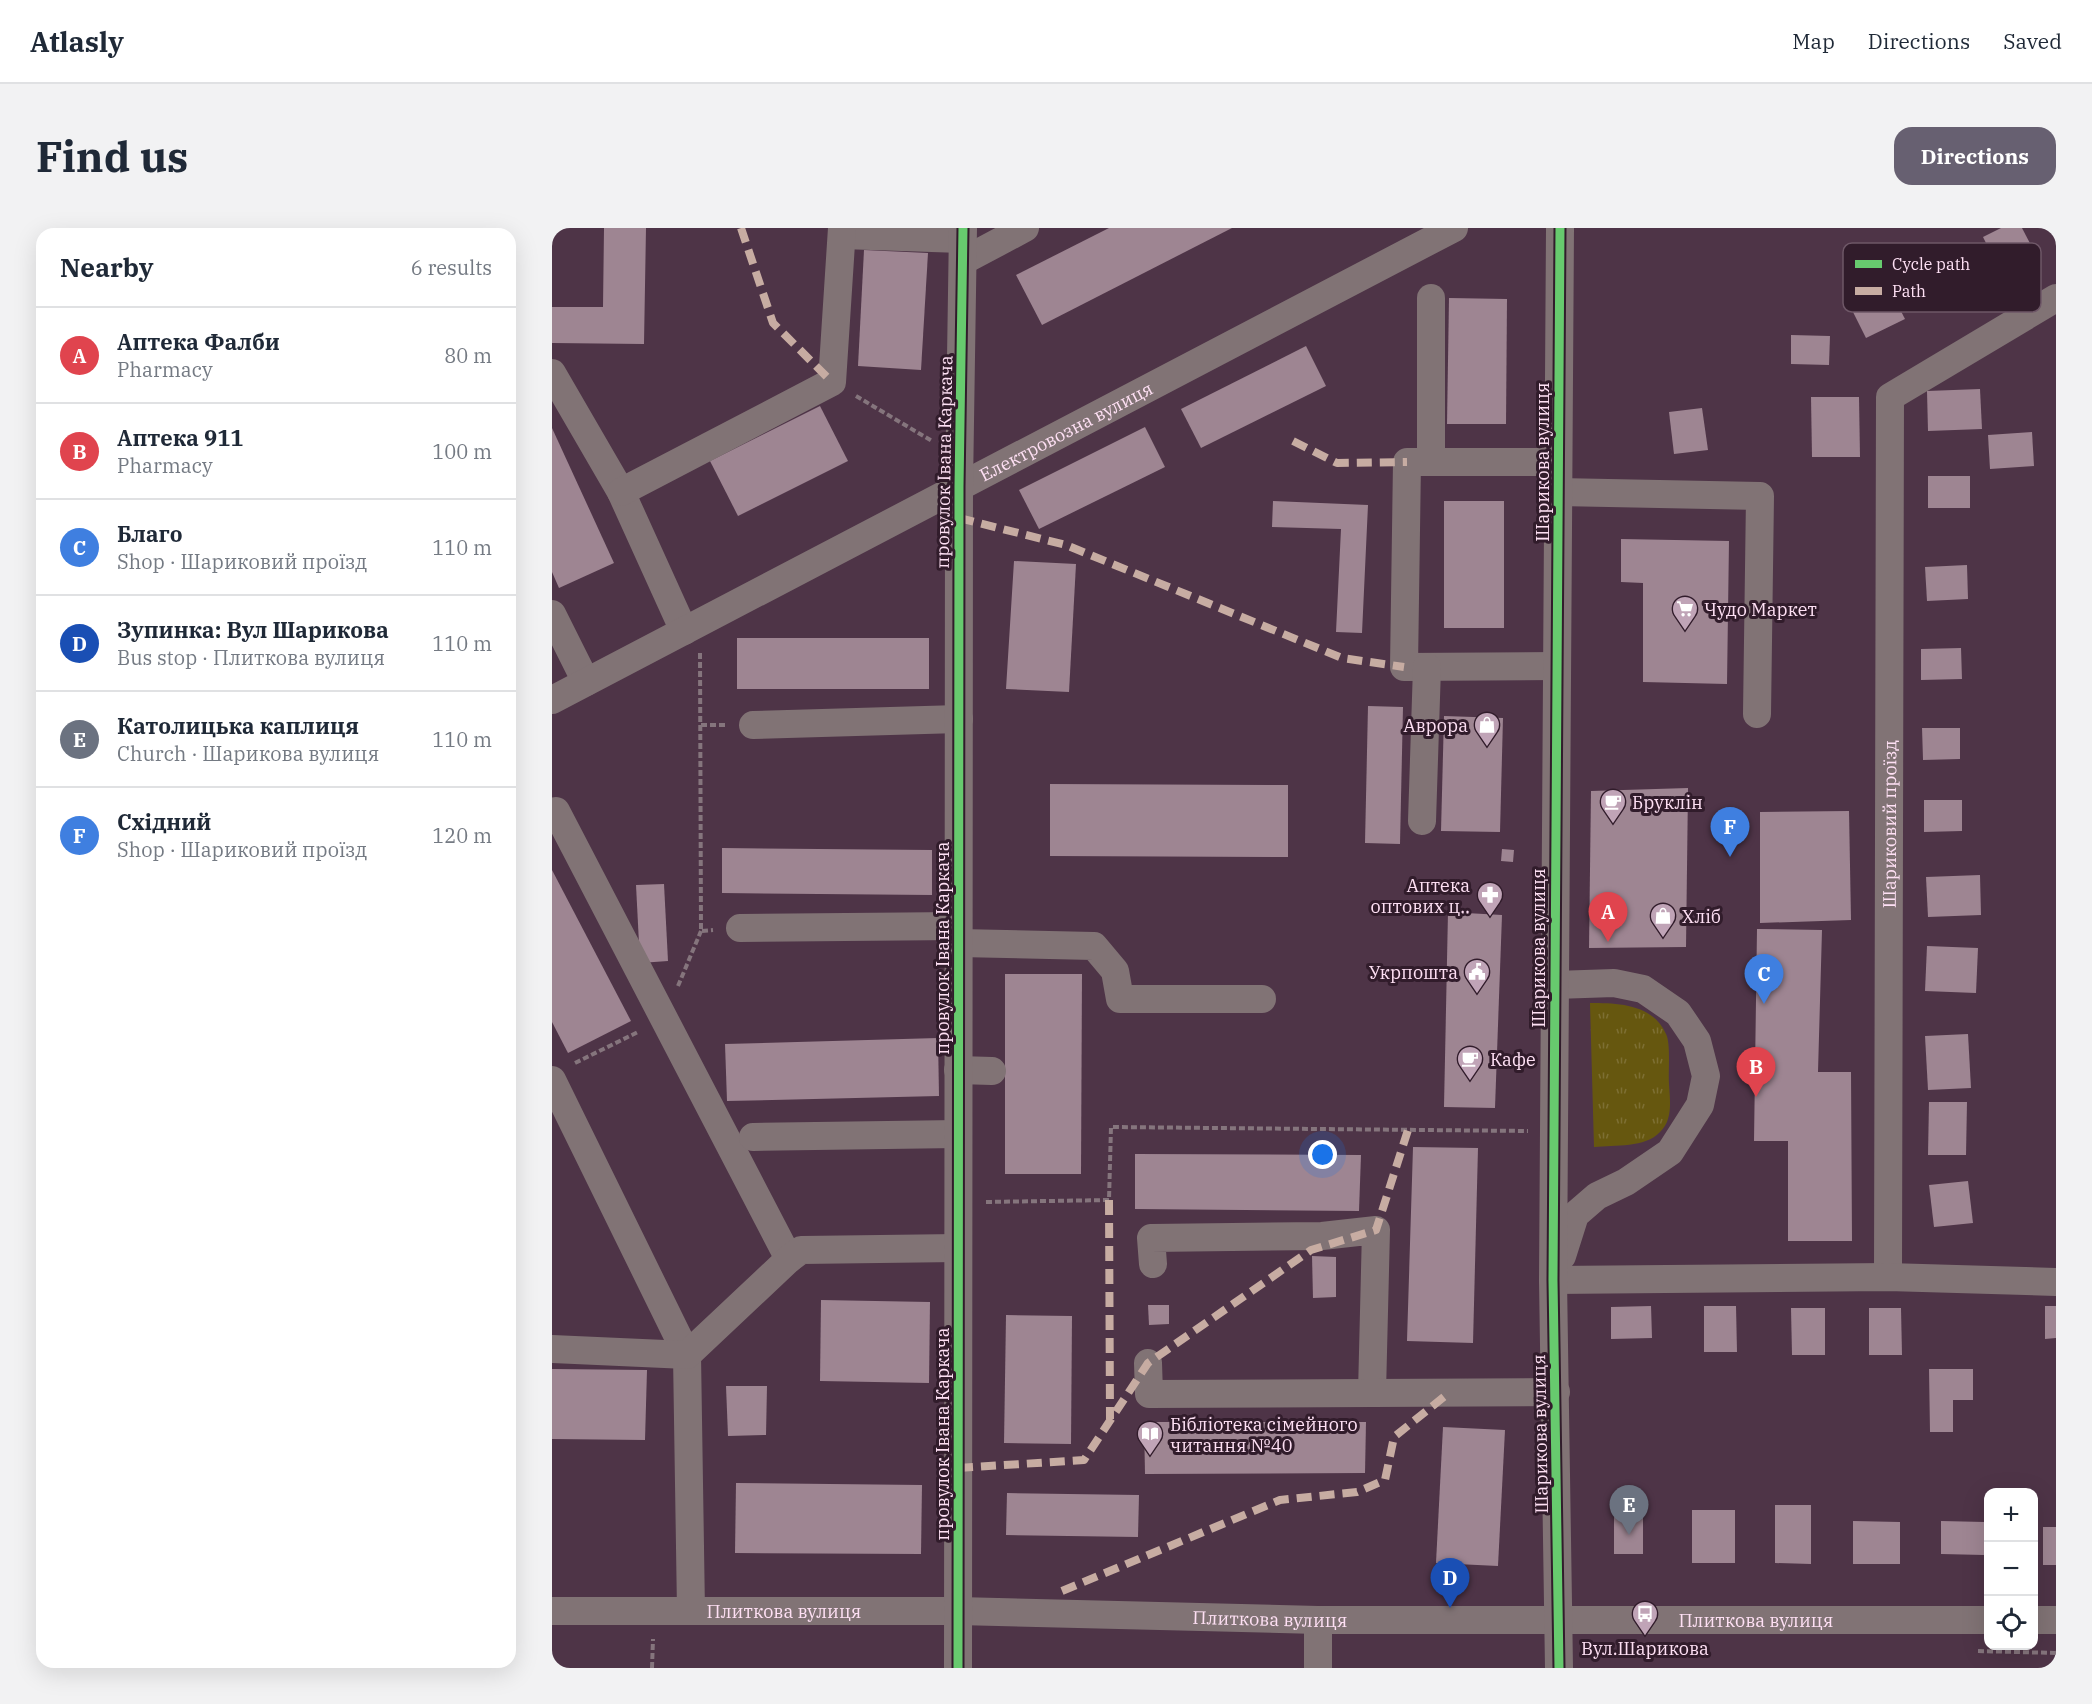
<!DOCTYPE html>
<meta charset="utf-8">
<style>
body{margin:0;font-family:"IBM Plex Serif",serif;background:#f2f2f3;color:#1f2937}
.controls{position:absolute;right:18px;bottom:18px;display:grid;overflow:hidden;border-radius:12px;box-shadow:0 6px 24px #0002}
.controls button{width:54px;height:54px;display:grid;place-items:center;padding:0;border:0;border-bottom:2px solid #e0e1e3;background:#fff;color:#1f2937;font:30px sans-serif}
.you{position:absolute;left:771px;top:927px;width:21px;height:21px;margin:-15px;border:4px solid #fff;border-radius:50%;background:#1a73e8;box-shadow:0 0 0 9px #1a73e833}
.badge{display:grid;place-items:center;width:39px;height:39px;border-radius:50%;background:#676071;color:#fff;font-size:20px;font-weight:700}
.pin{position:absolute;translate:-50% -50px;filter:drop-shadow(0 2px 3px #0008)}
.pin::after{content:'';position:absolute;top:32px;width:21px;height:18px;background:inherit;clip-path:polygon(0 0,100% 0,50% 100%)}
.list{margin:0;padding:0;list-style:none}
h2{display:flex;justify-content:space-between;align-items:center;height:78px;margin:0;padding:0 24px;font-size:26px}
h2 small{font-size:20px;font-weight:400;color:#747a83}
.list li{display:grid;grid-template-columns:39px 1fr auto;gap:18px;align-items:center;box-sizing:border-box;height:96px;padding:0 24px;border-top:2px solid #e0e1e3}
.list b{display:block;font-size:22px;white-space:nowrap}
.list p{margin:0;font-size:20px;white-space:nowrap;color:#747a83}
.list em{font-size:20px;font-style:normal;color:#747a83}
.icon{flex:none;width:33px;height:33px;fill:none;stroke:currentColor;stroke-width:2;stroke-linecap:round;stroke-linejoin:round}
.map{position:relative;flex:none;width:1504px;height:1440px;overflow:hidden;border-radius:18px}
header{display:flex;align-items:center;gap:36px;box-sizing:border-box;height:84px;padding:0 30px;background:#fff;border-bottom:2px solid #e0e1e3}
header strong{font-size:28px}
nav{display:flex;gap:33px;margin-inline-start:auto;font-size:21px}
.intro{display:flex;align-items:center;justify-content:space-between;box-sizing:border-box;height:144px;padding:0 36px}
h1{margin:0;font-size:42px}
.button{padding:15px 27px;border-radius:18px;background:#676071;color:#fff;font-size:21px;font-weight:700}
main{display:flex;gap:36px;padding:0 36px}
aside{flex:1;background:#fff;border-radius:18px;box-shadow:0 6px 24px #0002}
.map>svg:first-child{display:block}
.grass{fill:url(#grass-tufts)}
.building{fill:#9e8592}
.lines{fill:none;stroke-linecap:round;stroke-linejoin:round}
.path{stroke:#85757d;stroke-width:4;stroke-dasharray:6 3;stroke-linecap:butt}
.minor{stroke:#817375;stroke-width:28}
.quiet{stroke:#c7aca2;stroke-width:8;stroke-dasharray:15 8;stroke-linecap:butt}
.cycleway-casing{stroke:#311c2b;stroke-width:13}
.cycleway{stroke:#67ca6e;stroke-width:9}
.labels{text-anchor:middle;dominant-baseline:central;stroke-width:6;stroke-linejoin:round;paint-order:stroke}
.street-label{font-size:18px;fill:#fee0f4;stroke:#311c2b}
.poi-label{font-size:18px;fill:#fee0f4;stroke:#311c2b;text-anchor:start}
.key{fill:#311c2b;stroke:#6e5767;stroke-width:1.5}
.key-label{font-size:16px;fill:#fee0f4}
</style>
<header>
<strong>Atlasly</strong>
<nav><a>Map</a><a>Directions</a><a>Saved</a></nav>
</header>
<div class="intro"><h1>Find us</h1><a class="button">Directions</a></div>
<main>
<aside>
<h2>Nearby<small>6 results</small></h2>
<ul class="list">
<li><span class="badge" style="background:#e0444e">A</span><div><b>Аптека Фалби</b><p>Pharmacy</p></div><em>80 m</em></li>
<li><span class="badge" style="background:#e0444e">B</span><div><b>Аптека 911</b><p>Pharmacy</p></div><em>100 m</em></li>
<li><span class="badge" style="background:#3f7fe0">C</span><div><b>Благо</b><p>Shop · Шариковий проїзд</p></div><em>110 m</em></li>
<li><span class="badge" style="background:#1a4fb4">D</span><div><b>Зупинка: Вул Шарикова</b><p>Bus stop · Плиткова вулиця</p></div><em>110 m</em></li>
<li><span class="badge" style="background:#6b7280">E</span><div><b>Католицька каплиця</b><p>Church · Шарикова вулиця</p></div><em>110 m</em></li>
<li><span class="badge" style="background:#3f7fe0">F</span><div><b>Східний</b><p>Shop · Шариковий проїзд</p></div><em>120 m</em></li>
</ul>
</aside>
<div class="map">
<svg width="1504" height="1440" viewBox="0 0 1504 1440">
<defs>
<pattern id="grass-tufts" width="24" height="20" patternUnits="userSpaceOnUse" patternTransform="scale(1.5)"><rect width="24" height="20" fill="#66570f"/><path d="M3 7l-1-3M5 7V3M7 7l1-3M15 17l-1-3M17 17v-4M19 17l1-3" fill="none" stroke="#7d6f33"/></pattern>
</defs>
<rect width="100%" height="100%" fill="#4e3447"/>
<path class="grass" d="M 1038,775 C 1066,775 1101,776 1114,806 C 1119,816 1116,844 1117,856 C 1118,873 1121,892 1108,904 C 1093,920 1063,917 1042,919 Z"/>
<g class="building">
<polygon points="52,0 94,0 92,116 0,115 0,79 51,79"/>
<polygon points="557,0 680,0 490,97 464,47"/>
<polygon points="1449,0 1470,0 1483,25 1448,43 1431,9"/>
<polygon points="312,22 376,25 369,142 306,138"/>
<polygon points="1338,62 1353,91 1314,110 1300,82"/>
<polygon points="897,70 955,71 954,196 895,196"/>
<polygon points="1239,107 1278,108 1277,137 1239,136"/>
<polygon points="754,118 774,158 649,220 629,181"/>
<polygon points="1428,161 1430,201 1376,203 1375,163"/>
<polygon points="1259,169 1307,169 1308,229 1260,229"/>
<polygon points="268,178 296,233 186,288 158,233"/>
<polygon points="1150,180 1156,222 1122,226 1117,184"/>
<polygon points="593,199 613,239 487,301 467,262"/>
<polygon points="0,200 62,335 7,360 0,344"/>
<polygon points="1480,204 1482,238 1438,241 1436,207"/>
<rect x="1376" y="248" width="42" height="32"/>
<polygon points="721,273 816,277 810,405 784,404 789,301 720,299"/>
<rect x="892" y="273" width="60" height="127"/>
<polygon points="1069,311 1177,313 1175,456 1091,454 1091,355 1069,354"/>
<polygon points="462,333 524,336 517,464 454,461"/>
<polygon points="1415,337 1416,371 1375,373 1373,339"/>
<rect x="185" y="410" width="192" height="51"/>
<polygon points="1409,420 1410,451 1369,452 1369,421"/>
<polygon points="816,478 851,479 848,616 813,615"/>
<polygon points="892,488 951,490 948,604 889,603"/>
<polygon points="1370,500 1408,500 1408,531 1371,532"/>
<polygon points="498,556 736,557 736,629 498,628"/>
<polygon points="1136,560 1134,719 1037,720 1039,563"/>
<polygon points="1372,572 1410,572 1410,603 1372,604"/>
<polygon points="1297,583 1299,692 1208,695 1208,584"/>
<polygon points="170,620 380,622 380,667 170,665"/>
<polygon points="950,621 962,622 961,634 949,633"/>
<polygon points="0,642 79,793 16,825 0,794"/>
<polygon points="1428,647 1429,687 1376,689 1374,649"/>
<polygon points="112,656 116,733 88,735 84,657"/>
<polygon points="896,684 950,687 943,880 892,879"/>
<polygon points="1205,701 1270,702 1266,844 1299,844 1300,1013 1236,1013 1236,913 1202,913"/>
<polygon points="1375,718 1426,720 1424,765 1373,763"/>
<polygon points="453,746 530,746 529,946 453,946"/>
<polygon points="1416,806 1419,860 1376,862 1373,808"/>
<polygon points="386,810 387,868 175,873 173,816"/>
<polygon points="1377,874 1415,874 1414,927 1376,927"/>
<polygon points="861,919 926,920 921,1115 855,1113"/>
<polygon points="583,926 809,927 807,983 583,981"/>
<polygon points="1416,953 1421,995 1382,999 1377,957"/>
<polygon points="760,1028 784,1029 784,1069 761,1070"/>
<polygon points="269,1072 378,1074 377,1155 268,1153"/>
<polygon points="596,1077 617,1077 617,1096 597,1097"/>
<polygon points="1099,1078 1100,1110 1059,1111 1059,1079"/>
<polygon points="1152,1078 1184,1078 1185,1124 1152,1124"/>
<polygon points="1493,1078 1504,1078 1504,1110 1493,1111"/>
<polygon points="1239,1080 1273,1080 1273,1127 1240,1127"/>
<polygon points="1317,1080 1349,1080 1350,1127 1317,1127"/>
<polygon points="454,1087 520,1088 519,1216 452,1215"/>
<polygon points="0,1141 95,1142 93,1212 0,1211"/>
<polygon points="1377,1141 1421,1141 1421,1172 1401,1172 1401,1204 1378,1204"/>
<polygon points="174,1158 215,1158 214,1207 176,1208"/>
<polygon points="592,1194 814,1194 813,1245 593,1246"/>
<polygon points="891,1199 953,1202 946,1338 884,1335"/>
<polygon points="184,1255 370,1257 369,1326 183,1325"/>
<polygon points="455,1265 587,1267 586,1309 454,1307"/>
<polygon points="1223,1277 1259,1277 1259,1336 1223,1335"/>
<rect x="1140" y="1282" width="43" height="53"/>
<rect x="1062" y="1289" width="29" height="37"/>
<polygon points="1301,1293 1348,1294 1348,1336 1301,1336"/>
<polygon points="1389,1293 1433,1294 1432,1327 1389,1326"/>
<rect x="1491" y="1299" width="13" height="38"/>
</g>
<g class="lines">
<g class="path">
<polyline points="304,168 380,213"/>
<polyline points="148,425 149,703 161,702"/>
<polyline points="149,497 173,497"/>
<polyline points="126,758 149,703"/>
<polyline points="23,835 86,804"/>
<polyline points="434,974 557,972 559,899 976,903"/>
<polyline points="1426,1423 1504,1425"/>
<polyline points="100,1440 101,1411"/>
</g>
<g class="minor">
<polyline points="290,7 410,11"/>
<polyline points="411,33 473,0"/>
<polyline points="0,145 69,264 132,403"/>
<polyline points="879,234 879,70"/>
<polyline points="69,264 280,154 290,0"/>
<polyline points="1006,264 1208,268 1205,486"/>
<polyline points="0,386 34,454"/>
<polyline points="1005,438 852,439 855,234 1006,234"/>
<path id="s1" d="M 0,472 L 902,0"/>
<polyline points="201,497 407,491"/>
<polyline points="4,583 237,1031"/>
<polyline points="870,593 875,439"/>
<polyline points="188,700 406,698"/>
<polyline points="407,715 542,718 563,743 568,771 710,771"/>
<polyline points="1003,757 1062,755 1091,761 1126,785 1145,813 1154,848 1148,877 1118,924 1074,954 1045,968 1023,987 1010,1028"/>
<polyline points="406,842 440,843"/>
<polyline points="0,852 135,1127 139,1383"/>
<polyline points="201,909 406,906"/>
<polyline points="601,1036 599,1010 770,1008 824,1002 820,1165"/>
<path id="s2" d="M 1336,1049 L 1338,169 L 1504,70"/>
<polyline points="1001,1052 1336,1049 1504,1054"/>
<polyline points="0,1121 135,1127 237,1031 249,1022 406,1020"/>
<polyline points="596,1135 597,1166 1004,1164"/>
<path id="s3" d="M 0,1383 L 406,1383 L 766,1392 L 1436,1392"/>
<polyline points="766,1392 766,1440"/>
<polyline points="1482,1392 1504,1392"/>
<polyline points="406,1440 407,259 411,0"/>
<polyline points="1007,1440 1001,1052 1008,0"/>
</g>
<g class="quiet">
<polyline points="189,0 221,95 280,154"/>
<polyline points="741,213 785,235 855,234"/>
<polyline points="407,290 514,317 790,430 852,439"/>
<polyline points="557,972 558,1191"/>
<polyline points="406,1240 532,1232 596,1135 759,1022 824,1002 856,902"/>
<polyline points="510,1363 728,1272 805,1264 833,1252 842,1209 898,1164"/>
</g>
<defs>
<g id="cycleway">
<polyline points="406,1440 407,259 411,0"/>
<polyline points="1007,1440 1001,1052 1008,0"/>
</g>
</defs>
<use href="#cycleway" class="cycleway-casing"/>
<use href="#cycleway" class="cycleway"/>
</g>
<defs>
<symbol id="supermarket-pin" viewBox="-11 -11 22 30"><path d="M0 17L-7.5 6A9.5 9.5 0 1 1 7.5 6Z" fill="#c0a4b7" stroke="#311c2b"/><path d="M-6-5.5h2.5l.6 2H6L4.5 2H-2.5L-4.4-4H-6ZM-1.5 3.2a1.3 1.3 0 1 0 .1 0ZM3 3.2a1.3 1.3 0 1 0 .1 0Z" fill="#fff"/></symbol>
<symbol id="shop-pin" viewBox="-11 -11 22 30"><path d="M0 17L-7.5 6A9.5 9.5 0 1 1 7.5 6Z" fill="#c0a4b7" stroke="#311c2b"/><path d="M-5-2.5h2.3a2.7 3.5 0 0 1 5.4 0H5L5.5 6h-11ZM-1.5-2.5h3a1.5 2.3 0 0 0-3 0Z" fill="#fff"/></symbol>
<symbol id="cafe-pin" viewBox="-11 -11 22 30"><path d="M0 17L-7.5 6A9.5 9.5 0 1 1 7.5 6Z" fill="#c0a4b7" stroke="#311c2b"/><path d="M-5.5-4.5H6V0H3Q3 3.5 0 3.5H-2.5Q-5.5 3.5-5.5 0ZM3-3.2v2h1.7v-2ZM-6 4.5H4V6H-6Z" fill="#fff"/></symbol>
<symbol id="pharmacy-pin" viewBox="-11 -11 22 30"><path d="M0 17L-7.5 6A9.5 9.5 0 1 1 7.5 6Z" fill="#c0a4b7" stroke="#311c2b"/><path d="M-2-6h4v4h4v4h-4v4h-4v-4h-4v-4h4Z" fill="#fff"/></symbol>
<symbol id="civic-pin" viewBox="-11 -11 22 30"><path d="M0 17L-7.5 6A9.5 9.5 0 1 1 7.5 6Z" fill="#c0a4b7" stroke="#311c2b"/><path d="M-.6-6.5H3V-4.5H.6V-3L4-1V1h2V6H-6V1h2V-1L-.6-3ZM-1.2 2.5V6h2.4V2.5Z" fill="#fff"/></symbol>
<symbol id="library-pin" viewBox="-11 -11 22 30"><path d="M0 17L-7.5 6A9.5 9.5 0 1 1 7.5 6Z" fill="#c0a4b7" stroke="#311c2b"/><path d="M-6-4Q-3-5.5-.7-3.5V5Q-3 3-6 4ZM6-4Q3-5.5 .7-3.5V5Q3 3 6 4Z" fill="#fff"/></symbol>
<symbol id="bus-pin" viewBox="-11 -11 22 30"><path d="M0 17L-7.5 6A9.5 9.5 0 1 1 7.5 6Z" fill="#c0a4b7" stroke="#311c2b"/><path d="M-5-6H5V4H4V6H2V4H-2V6H-4V4H-5ZM-3.5-4V0h7V-4ZM-3.5 1.2v1.5H-2V1.2ZM2 1.2v1.5H3.5V1.2Z" fill="#fff"/></symbol>
</defs>
<g fill-rule="evenodd">
<use href="#supermarket-pin" x="1118" y="366" width="30" height="40"/>
<use href="#shop-pin" x="920" y="482" width="30" height="40"/>
<use href="#cafe-pin" x="1046" y="559" width="30" height="40"/>
<use href="#pharmacy-pin" x="923" y="652" width="30" height="40"/>
<use href="#shop-pin" x="1096" y="673" width="30" height="40"/>
<use href="#civic-pin" x="910" y="729" width="30" height="40"/>
<use href="#cafe-pin" x="903" y="816" width="30" height="40"/>
<use href="#library-pin" x="583" y="1191" width="30" height="40"/>
<use href="#bus-pin" x="1078" y="1371" width="30" height="40"/>
</g>
<g class="labels">
<g class="street-label">
<text stroke="none"><textPath href="#s1" startOffset="580">Електровозна вулиця</textPath></text>
<text transform="translate(392 234) rotate(-89)">провулок Івана Каркача</text>
<text transform="translate(990 234) rotate(-90)">Шарикова вулиця</text>
<text stroke="none"><textPath href="#s2" startOffset="453">Шариковий проїзд</textPath></text>
<text transform="translate(390 720) rotate(-90)">провулок Івана Каркача</text>
<text transform="translate(986 720) rotate(-90)">Шарикова вулиця</text>
<text transform="translate(390 1206) rotate(-90)">провулок Івана Каркача</text>
<text transform="translate(988 1206) rotate(-91)">Шарикова вулиця</text>
<text stroke="none"><textPath href="#s3" startOffset="232">Плиткова вулиця</textPath></text>
<text stroke="none"><textPath href="#s3" startOffset="718">Плиткова вулиця</textPath></text>
<text stroke="none"><textPath href="#s3" startOffset="1204">Плиткова вулиця</textPath></text>
</g>
<g class="poi-label">
<text x="1152" y="381">Чудо Маркет</text>
<text x="916" y="497" text-anchor="end">Аврора</text>
<text x="1080" y="574">Бруклін</text>
<text x="918" y="657" text-anchor="end">Аптека<tspan x="918" dy="21">оптових ц‥</tspan></text>
<text x="1130" y="688">Хліб</text>
<text x="906" y="744" text-anchor="end">Укрпошта</text>
<text x="938" y="831">Кафе</text>
<text x="618" y="1196">Бібліотека сімейного<tspan x="618" dy="21">читання №40</tspan></text>
<text x="1093" y="1420" text-anchor="middle">Вул.Шарикова</text>
</g>
</g>
<rect x="1291" y="15" width="198" height="69" rx="9" class="key"/>
<rect x="1303" y="32" width="27" height="8" fill="#67ca6e"/>
<rect x="1303" y="59" width="27" height="8" fill="#c7aca2"/>
<g class="key-label">
<text x="1340" y="42">Cycle path</text>
<text x="1340" y="69">Path</text>
</g>
</svg>
<div class="controls">
<button>+</button>
<button>−</button>
<button><svg class="icon" aria-label="locate" viewBox="0 0 24 24"><circle cx="12" cy="12" r="6"/><path d="M12 2v4M12 18v4M2 12h4M18 12h4"/></svg></button>
</div>
<div class="you"></div>
<div class="pin badge" style="left:1056px;top:714px;background:#e0444e">A</div>
<div class="pin badge" style="left:1204px;top:869px;background:#e0444e">B</div>
<div class="pin badge" style="left:1212px;top:776px;background:#3f7fe0">C</div>
<div class="pin badge" style="left:898px;top:1380px;background:#1a4fb4">D</div>
<div class="pin badge" style="left:1077px;top:1307px;background:#6b7280">E</div>
<div class="pin badge" style="left:1178px;top:629px;background:#3f7fe0">F</div>
</div>
</main>
